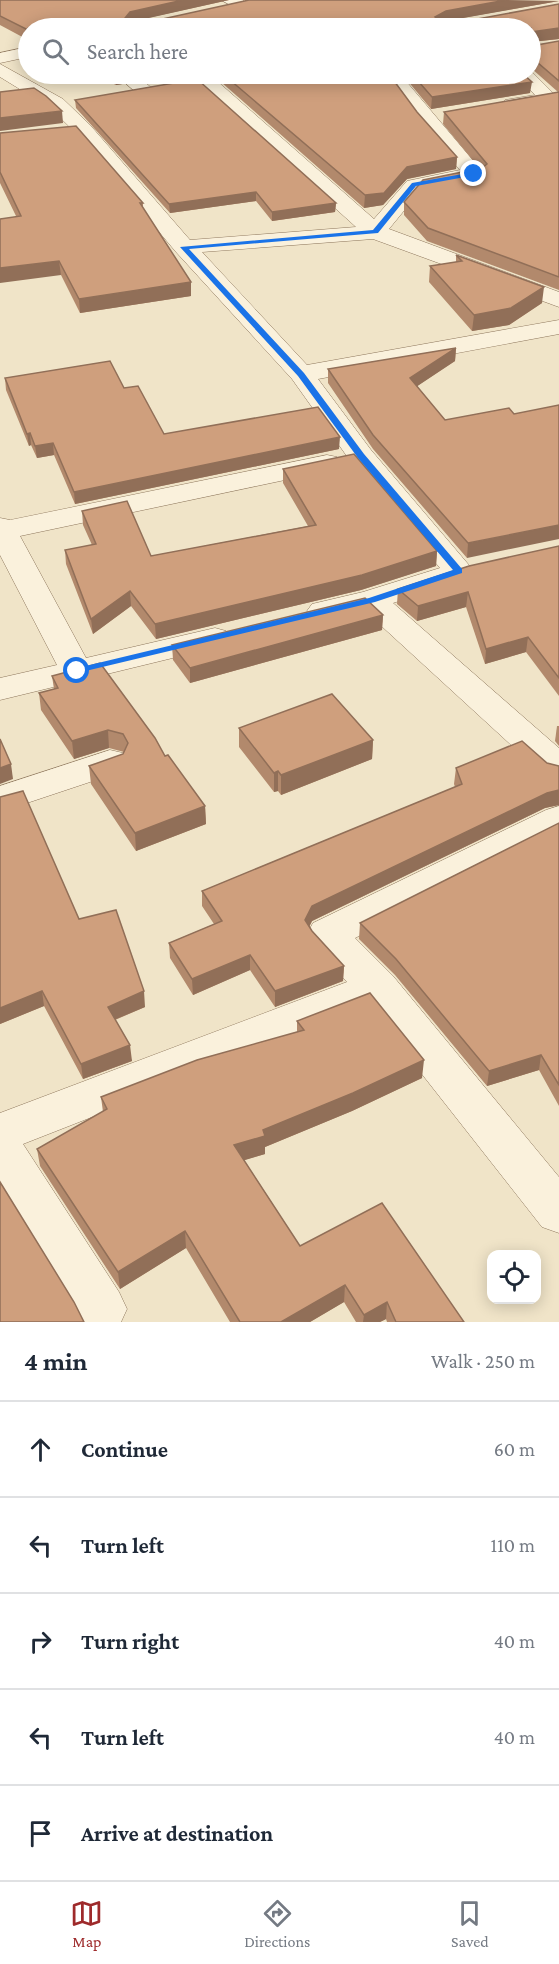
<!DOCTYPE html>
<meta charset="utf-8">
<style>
body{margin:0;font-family:"Crimson Pro",serif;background:#f6f6f7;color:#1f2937}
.controls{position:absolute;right:18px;bottom:18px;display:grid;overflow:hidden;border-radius:12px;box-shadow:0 3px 15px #0003}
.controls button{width:54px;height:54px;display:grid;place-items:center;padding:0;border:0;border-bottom:2px solid #e0e1e3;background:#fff;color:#1f2937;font:30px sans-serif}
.stop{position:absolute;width:18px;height:18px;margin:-14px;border:4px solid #1a73e8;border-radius:50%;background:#fff}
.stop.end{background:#1a73e8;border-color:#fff;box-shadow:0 2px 6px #0008}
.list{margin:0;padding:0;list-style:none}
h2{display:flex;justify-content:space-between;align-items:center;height:78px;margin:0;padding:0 24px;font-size:26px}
h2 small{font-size:20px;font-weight:400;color:#747a83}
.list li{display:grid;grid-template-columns:39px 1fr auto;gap:18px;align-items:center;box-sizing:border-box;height:96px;padding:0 24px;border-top:2px solid #e0e1e3}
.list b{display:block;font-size:22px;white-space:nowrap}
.list em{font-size:20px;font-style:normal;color:#747a83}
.icon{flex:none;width:33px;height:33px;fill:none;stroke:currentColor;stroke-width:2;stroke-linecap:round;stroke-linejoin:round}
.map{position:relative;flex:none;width:559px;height:1322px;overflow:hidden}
.search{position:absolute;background:#fff;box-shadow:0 3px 15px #0003;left:18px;right:18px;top:18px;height:66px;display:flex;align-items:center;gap:15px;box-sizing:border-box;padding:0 21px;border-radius:33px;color:#747a83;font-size:22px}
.sheet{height:558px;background:#fff}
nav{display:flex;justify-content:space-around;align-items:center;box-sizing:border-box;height:84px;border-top:2px solid #e0e1e3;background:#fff;font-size:16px;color:#747a83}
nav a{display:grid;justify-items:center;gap:3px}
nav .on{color:#9e2a2b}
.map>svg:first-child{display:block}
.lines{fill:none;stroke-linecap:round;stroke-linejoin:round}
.street-casing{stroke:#8d765c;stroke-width:1}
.street{fill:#faf1dc;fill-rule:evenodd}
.wall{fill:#b2896c}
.shaded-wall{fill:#916f58}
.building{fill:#cf9f7d;stroke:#916f58;stroke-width:1.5}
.route{fill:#1a73e8}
</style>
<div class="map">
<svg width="559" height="1322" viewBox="0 0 559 1322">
<rect width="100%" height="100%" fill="#f0e4c8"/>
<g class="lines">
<defs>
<g id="street">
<polygon points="221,0 243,0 246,4 238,9"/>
<polygon points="28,47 28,57 0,63 0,53"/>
<polygon points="0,64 63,99 90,125 190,240 356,227 195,82 193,78 198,74 209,74 374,219 407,181 460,170 418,122 382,74 400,74 481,170 484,174 481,178 421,190 389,229 559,292 559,307 373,239 202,252 307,365 559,320 559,334 318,379 371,450 474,571 470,578 455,579 452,584 393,603 559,748 559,780 546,777 365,611 323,621 312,618 307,611 312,604 363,592 440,568 351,462 292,379 176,252 76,133 49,107 0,77"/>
<path d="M 530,70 L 559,99 C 550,108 518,111 505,108 L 502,104 L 505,100 L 535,95 L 515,74 L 530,74 Z"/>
<polygon points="115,74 135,74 154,90 152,94 138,94"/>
<polygon points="327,455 337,457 341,463 337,469 20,536 86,658 215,628 226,631 231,638 226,645 0,700 0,678 57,665 0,555 0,518 10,520"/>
<polygon points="110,750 123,753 128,762 123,771 0,812 0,786"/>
<polygon points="559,806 559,835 355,938 393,976 559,1177 559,1233 542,1227 370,1008 23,1144 119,1292 127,1309 121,1322 82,1322 0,1188 0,1113 347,982 313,945 307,934 313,923 546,810"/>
</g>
</defs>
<use href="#street" class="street-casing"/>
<use href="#street" class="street"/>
</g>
<g class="wall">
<polygon points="0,0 229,0 143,19 158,20 559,1 451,20 472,20 559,4 559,40 559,39 531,42 531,28 28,28 28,40 0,25"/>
<polygon points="559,41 559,290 427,241 404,215 404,202 480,169 443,124 444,112 558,92 531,68 531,45 531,46"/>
<polygon points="93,74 187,74 116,85"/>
<polygon points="221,74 389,74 417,112 457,157 456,169 407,179 383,205 364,208 221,82"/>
<polygon points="402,74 523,74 530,93 431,109"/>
<polygon points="75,100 336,203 335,212 272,221 256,201 170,213 76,108"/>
<polygon points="0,133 143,203 143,208 191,282 191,296 80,313 61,275 16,216 0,183"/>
<polygon points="456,255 542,303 509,325 472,331 429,282 430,266 456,262"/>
<polygon points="456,348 455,361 417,386 445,420 514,414 467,558 373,449 328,383 328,369"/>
<polygon points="5,378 124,388 164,434 339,449 75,504 54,455 37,458 31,445 29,446 6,390"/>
<polygon points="283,469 437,551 436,566 361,590 156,639 131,606 93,634 66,564 65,550 92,545 83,525 82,511 151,556 308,526 283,483"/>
<polygon points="559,546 559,696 526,652 485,664 466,607 417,621 397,604 398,589"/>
<polygon points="383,615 382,630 190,683 173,660 172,645"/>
<polygon points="52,676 165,756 205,806 206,824 136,851 91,784 89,766 123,754 124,752 109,748 74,759 41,710 39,693 54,689"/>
<polygon points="557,726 559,726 559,746 555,741"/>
<polygon points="239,728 373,740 372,759 281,795 278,791 274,792 239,747"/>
<polygon points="547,763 559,766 559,805 545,808 312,921 309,927 312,931 344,966 343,981 275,1007 250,970 193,995 170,958 169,943 214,924 202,906 202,891 455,787 454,784 456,768"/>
<polygon points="0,797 79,919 145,1007 115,1020 132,1061 83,1079 44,1006 0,1024"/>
<polygon points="559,823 559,1106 539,1070 487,1086 395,975 359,939 360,923"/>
<polygon points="297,1021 422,1078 352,1111 265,1147 265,1154 244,1160 300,1246 464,1322 387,1322 386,1319 380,1322 356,1322 344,1302 310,1322 230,1322 186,1248 120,1289 40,1166 37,1149 103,1112 101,1097 297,1032"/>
</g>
<g class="shaded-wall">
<polygon points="183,0 229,0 131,22 125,18 130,12"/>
<polygon points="506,0 559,1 446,21 435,28 435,17 446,11"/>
<polygon points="559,28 559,39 531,42 531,32"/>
<polygon points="115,74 187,74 116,85"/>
<polygon points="532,82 530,93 431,109 432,97"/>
<polygon points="62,111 63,123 0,131 0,118"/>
<polygon points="457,157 456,169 407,179 383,205 364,208 365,195 407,167"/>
<polygon points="256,192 256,201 170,213 169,204"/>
<polygon points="336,203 335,212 272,221 272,212"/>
<polygon points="59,261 61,275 0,283 0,268"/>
<polygon points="191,282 191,296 80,313 79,299"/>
<polygon points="544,287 542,303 509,325 472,331 474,315"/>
<polygon points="456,348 455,361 410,391 410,378"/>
<polygon points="30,433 31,445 29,446 27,434"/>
<polygon points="340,437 339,449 75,504 74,492"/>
<polygon points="53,443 54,455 37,458 35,446"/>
<polygon points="559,525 559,539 467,558 468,543"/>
<polygon points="437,551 436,566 361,590 156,639 155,624"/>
<polygon points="130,591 131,606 93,634 91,619"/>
<polygon points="468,592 466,607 417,621 418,606"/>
<polygon points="383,615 382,630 190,683 190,668"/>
<polygon points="528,637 526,652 485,664 486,649"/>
<polygon points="108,730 109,748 74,759 72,741"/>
<polygon points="373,740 372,759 281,795 281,775"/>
<polygon points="11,764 13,779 0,784 0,768"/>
<polygon points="278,771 278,791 274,792 274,773"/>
<polygon points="559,790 559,805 545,808 312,921 305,935 305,920 312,906 547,793"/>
<polygon points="205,806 206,824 136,851 135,833"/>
<polygon points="250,955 250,970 193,995 192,979"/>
<polygon points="344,966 343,981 275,1007 275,991"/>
<polygon points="42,991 44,1006 0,1024 0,1008"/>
<polygon points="144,991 145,1007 109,1022 108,1007"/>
<polygon points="130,1045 132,1061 83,1079 81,1064"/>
<polygon points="541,1055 539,1070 487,1086 489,1071"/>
<polygon points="424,1060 422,1078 352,1111 265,1147 265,1154 235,1163 234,1145 263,1130"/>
<polygon points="185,1231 186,1248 120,1289 118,1272"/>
<polygon points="345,1285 344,1302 310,1322 281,1322"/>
<polygon points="387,1302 386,1319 380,1322 363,1322 364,1315"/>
</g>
<g class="building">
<polygon points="0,0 183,0 130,12 125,18 158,20 249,0 506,0 446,11 435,17 438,20 472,20 559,4 559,28 531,32 531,28 28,28 28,30 0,16"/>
<polygon points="559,41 559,81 531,57 531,58 531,45 531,46"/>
<polygon points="223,74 389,74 417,112 457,157 407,167 384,193 365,195"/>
<polygon points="412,74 523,74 532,82 432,97"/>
<polygon points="197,79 336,203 272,212 256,192 169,204 75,100"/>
<polygon points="34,88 46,96 62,111 0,118 0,92"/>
<polygon points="559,92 559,277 428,228 404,202 423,180 482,168 487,164 444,112"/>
<polygon points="76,126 143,203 140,203 191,282 79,299 59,261 0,268 0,219 21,216 0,172 0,133"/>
<polygon points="456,255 544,287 511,308 474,315 430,266 462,261"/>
<polygon points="456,348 410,378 445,420 509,408 514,414 559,405 559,525 468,543 373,435 328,369"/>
<polygon points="110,361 124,388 138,386 164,434 318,407 340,437 74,492 53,443 35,446 30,433 27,434 5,378"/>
<polygon points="354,454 437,551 362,575 155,624 130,591 91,619 65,550 96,544 82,511 127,501 151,556 316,525 283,469"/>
<polygon points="559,546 559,678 528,637 486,649 468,592 418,606 398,589 469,566"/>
<polygon points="365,598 383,615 190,668 172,645"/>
<polygon points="100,663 155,738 165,756 168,755 205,806 135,833 89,766 123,754 128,743 123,734 108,730 72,741 39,693 58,688 52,676"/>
<polygon points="332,694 373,740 281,775 278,771 274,773 239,728"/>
<polygon points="0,739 11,764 0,768"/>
<polygon points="522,741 547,763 559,766 559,790 547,793 312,906 305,920 312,931 344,966 275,991 250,955 192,979 169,943 222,921 202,891 462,784 456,768"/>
<polygon points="23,791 79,919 116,910 144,991 108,1007 130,1045 81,1064 42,991 0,1008 0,797"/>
<polygon points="559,823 559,1085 541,1055 489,1071 396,959 360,923"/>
<polygon points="370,993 424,1060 353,1093 263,1130 265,1136 234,1145 300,1246 382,1203 464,1322 396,1322 387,1302 364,1315 345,1285 281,1322 240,1322 185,1231 118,1272 37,1149 107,1109 101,1097 197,1060 304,1030 297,1021"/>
<polygon points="0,1182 74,1302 84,1322 0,1322"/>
</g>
<polygon class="route" points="474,172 476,175 416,186 378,233 189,249 304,373 364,454 462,569 462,573 375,602 73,674 73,669 369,598 453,570 358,458 298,376 180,247 373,230 412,183"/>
</svg>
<div class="controls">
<button><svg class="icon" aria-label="locate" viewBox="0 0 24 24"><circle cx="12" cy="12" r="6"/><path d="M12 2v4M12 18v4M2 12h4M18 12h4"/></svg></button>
</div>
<div class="stop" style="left:77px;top:671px"></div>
<div class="stop end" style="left:474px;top:174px"></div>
<div class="search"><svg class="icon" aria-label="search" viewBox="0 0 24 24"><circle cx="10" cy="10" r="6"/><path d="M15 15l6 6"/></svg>Search here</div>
</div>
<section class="sheet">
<h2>4 min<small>Walk · 250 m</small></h2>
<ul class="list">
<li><svg class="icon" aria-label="ahead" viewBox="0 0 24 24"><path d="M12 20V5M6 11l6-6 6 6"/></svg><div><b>Continue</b></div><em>60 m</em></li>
<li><svg class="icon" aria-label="left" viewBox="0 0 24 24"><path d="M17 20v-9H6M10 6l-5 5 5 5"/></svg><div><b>Turn left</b></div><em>110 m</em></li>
<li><svg class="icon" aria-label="right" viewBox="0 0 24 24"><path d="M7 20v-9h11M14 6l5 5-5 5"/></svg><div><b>Turn right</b></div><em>40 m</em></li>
<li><svg class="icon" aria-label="left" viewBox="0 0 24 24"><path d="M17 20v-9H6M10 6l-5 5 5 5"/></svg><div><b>Turn left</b></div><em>40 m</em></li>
<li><svg class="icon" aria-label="arrive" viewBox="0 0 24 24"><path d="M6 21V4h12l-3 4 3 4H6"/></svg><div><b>Arrive at destination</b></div></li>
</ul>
</section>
<nav>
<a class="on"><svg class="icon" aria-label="map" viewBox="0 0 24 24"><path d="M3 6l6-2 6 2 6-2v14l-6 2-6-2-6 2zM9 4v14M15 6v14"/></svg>Map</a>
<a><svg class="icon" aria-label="directions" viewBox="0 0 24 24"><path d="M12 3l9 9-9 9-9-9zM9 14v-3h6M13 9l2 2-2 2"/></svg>Directions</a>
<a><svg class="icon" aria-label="saved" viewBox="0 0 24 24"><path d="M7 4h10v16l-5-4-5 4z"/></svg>Saved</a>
</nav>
